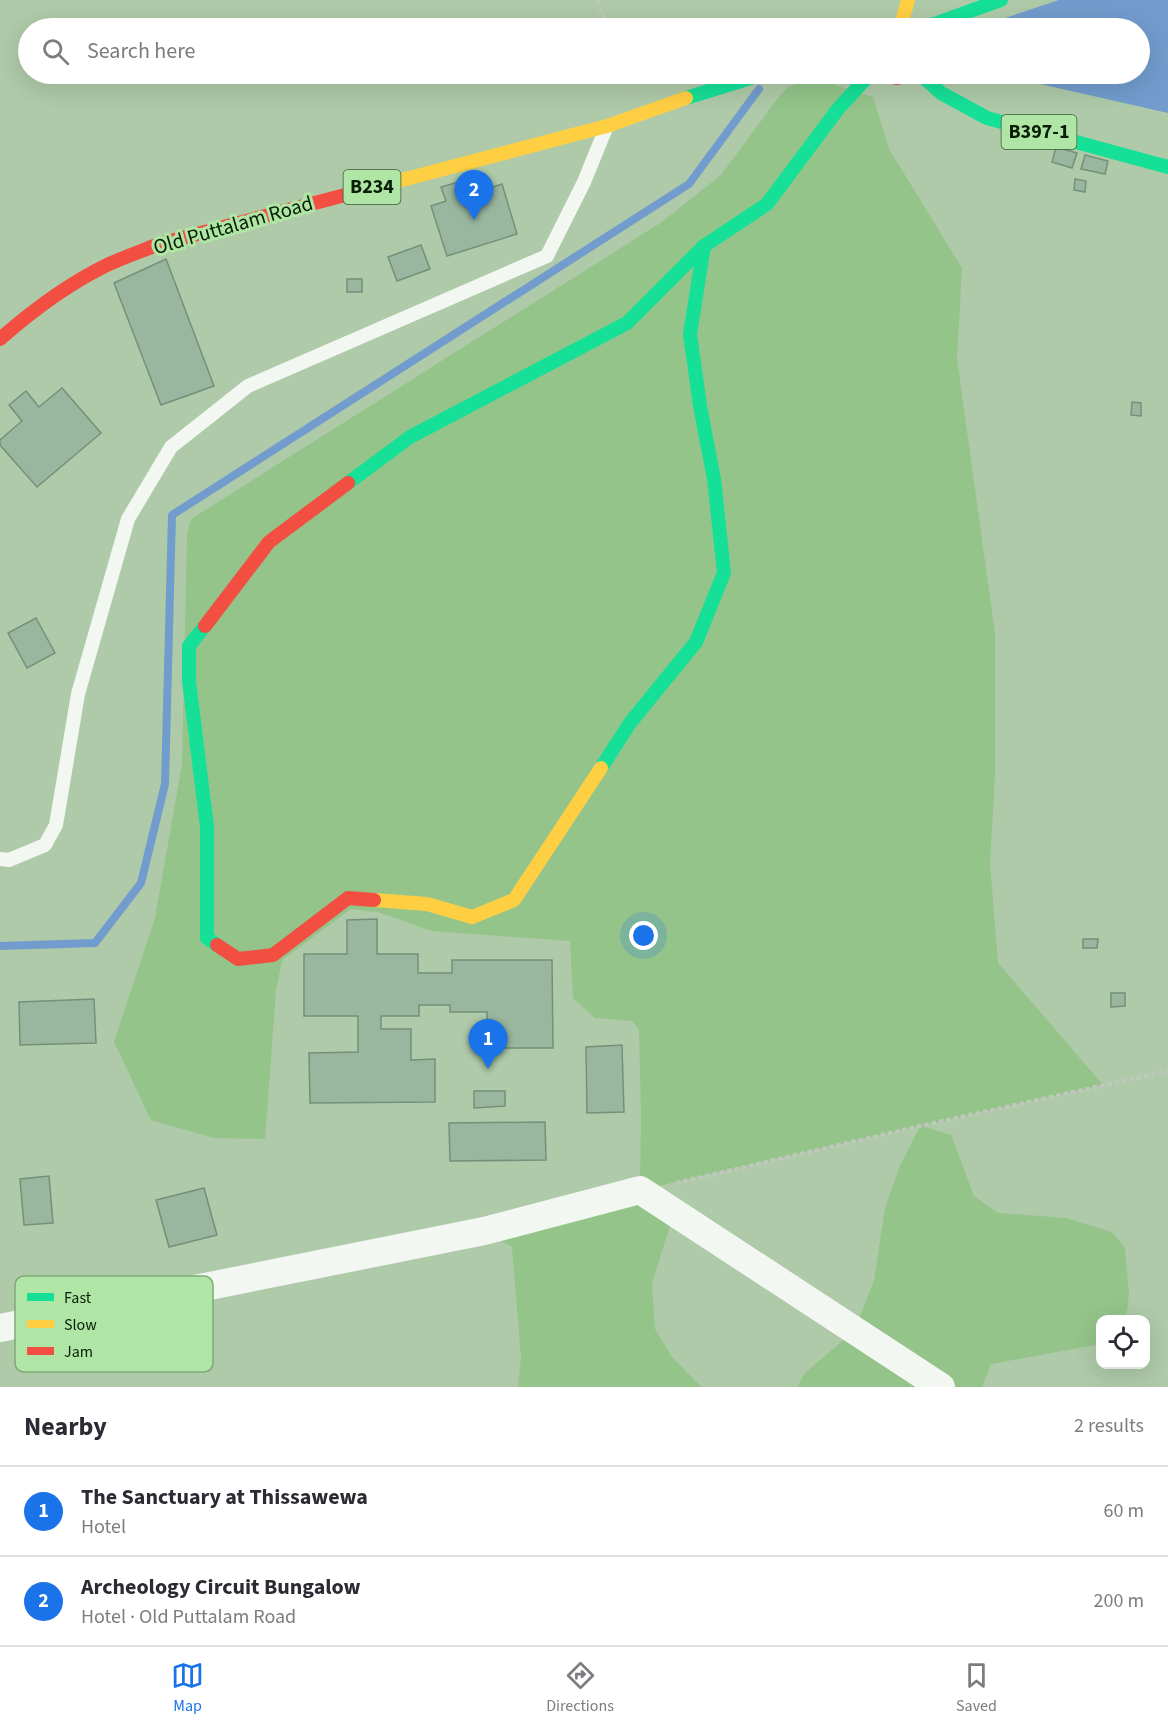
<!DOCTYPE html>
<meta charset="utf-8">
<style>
body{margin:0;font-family:"Source Sans 3",sans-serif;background:#f7f7f7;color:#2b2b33}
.controls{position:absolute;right:18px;bottom:18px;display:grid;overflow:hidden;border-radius:12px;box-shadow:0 6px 24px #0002}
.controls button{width:54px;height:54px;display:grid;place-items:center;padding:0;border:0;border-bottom:2px solid #e1e1e2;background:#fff;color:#2b2b33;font:30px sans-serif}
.you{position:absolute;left:644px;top:936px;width:21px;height:21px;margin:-15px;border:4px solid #fff;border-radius:50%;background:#1a73e8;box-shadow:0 0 0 9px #1a73e833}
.badge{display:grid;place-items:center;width:39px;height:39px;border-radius:50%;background:#1a73e8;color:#fff;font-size:20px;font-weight:700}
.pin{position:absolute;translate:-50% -50px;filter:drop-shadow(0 2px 3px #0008)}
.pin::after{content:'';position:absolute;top:32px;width:21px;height:18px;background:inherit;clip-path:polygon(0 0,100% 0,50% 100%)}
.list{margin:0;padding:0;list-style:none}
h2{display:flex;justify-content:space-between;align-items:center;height:78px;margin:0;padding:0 24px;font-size:26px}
h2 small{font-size:20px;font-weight:400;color:#7c7c81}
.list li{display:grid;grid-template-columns:39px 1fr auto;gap:18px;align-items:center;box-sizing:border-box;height:90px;padding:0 24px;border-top:2px solid #e1e1e2}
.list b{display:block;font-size:22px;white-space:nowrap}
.list p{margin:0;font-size:20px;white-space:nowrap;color:#7c7c81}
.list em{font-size:20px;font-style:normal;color:#7c7c81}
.icon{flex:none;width:33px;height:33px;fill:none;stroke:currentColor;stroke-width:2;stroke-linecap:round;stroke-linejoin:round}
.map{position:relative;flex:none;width:1168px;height:1387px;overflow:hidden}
.search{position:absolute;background:#fff;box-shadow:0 6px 24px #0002;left:18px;right:18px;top:18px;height:66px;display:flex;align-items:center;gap:15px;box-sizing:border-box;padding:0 21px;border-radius:33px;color:#7c7c81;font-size:22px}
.sheet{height:258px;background:#fff}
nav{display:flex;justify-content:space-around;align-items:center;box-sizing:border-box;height:84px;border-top:2px solid #e1e1e2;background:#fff;font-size:16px;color:#7c7c81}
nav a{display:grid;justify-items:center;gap:3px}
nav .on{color:#1a73e8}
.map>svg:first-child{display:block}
.green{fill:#94c48a}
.water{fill:#729ccd}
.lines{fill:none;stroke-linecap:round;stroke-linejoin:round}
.stream{stroke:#729ccd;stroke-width:8}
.building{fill:#99b69e;stroke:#73917a;stroke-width:1.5}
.path{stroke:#c0c8bd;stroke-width:4;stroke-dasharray:4.5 3;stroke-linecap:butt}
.lane{stroke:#f3f7f2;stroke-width:14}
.street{stroke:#f3f7f2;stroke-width:28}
.fast{stroke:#16e098;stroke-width:14}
.slow{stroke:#ffcf43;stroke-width:14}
.jam{stroke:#f24e42;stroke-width:14}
.labels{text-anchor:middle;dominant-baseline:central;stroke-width:6;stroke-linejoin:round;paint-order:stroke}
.shield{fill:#b0e6a5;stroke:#3b5a36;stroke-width:1.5}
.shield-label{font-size:20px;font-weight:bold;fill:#091e06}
.street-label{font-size:21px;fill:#091e06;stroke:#b0e6a5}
.key{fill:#b0e6a5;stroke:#7eaa75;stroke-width:1.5}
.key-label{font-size:16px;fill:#091e06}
</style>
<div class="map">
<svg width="1168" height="1387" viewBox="0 0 1168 1387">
<rect width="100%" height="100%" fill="#aecaa8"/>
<polygon class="green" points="823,81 873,97 889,149 962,268 957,359 995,633 995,775 990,864 998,963 1103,1085 922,1126 951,1135 974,1196 998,1213 1066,1218 1112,1232 1125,1248 1129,1295 1126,1319 1100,1320 1100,1344 991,1364 982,1387 797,1387 805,1373 855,1330 874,1280 885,1208 900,1166 920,1126 641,1190 674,1213 652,1283 655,1329 672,1357 701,1387 518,1387 521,1358 512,1247 484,1231 640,1190 641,1115 639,1030 632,1021 595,1018 573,998 570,941 432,931 378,912 351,909 282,960 276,991 265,1139 214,1138 151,1120 114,1042 155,918 182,764 187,534 191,519 662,222 721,175 777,99 788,87 804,82"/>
<polygon class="water" points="1059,0 1168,0 1168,113 996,74 1140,74 1140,28 975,28"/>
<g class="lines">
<polyline class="stream" points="0,946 95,943 141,883 165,784 172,515 689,184 759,89"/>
</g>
<g class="building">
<polygon points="1056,147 1077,153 1072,168 1052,162"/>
<polygon points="1085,155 1108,161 1105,174 1081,169"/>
<polygon points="476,177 480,191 502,184 517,234 447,256 431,206 446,201 441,187"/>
<polygon points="1075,179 1086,181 1085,192 1074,190"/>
<polygon points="421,245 430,269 397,281 388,257"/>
<polygon points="166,259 214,386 161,405 114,283"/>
<rect x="347" y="279" width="15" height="13"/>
<polygon points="62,388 101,433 37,487 0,445 0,440 22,421 9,405 26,391 39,407"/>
<polygon points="1132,402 1141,403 1141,416 1131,415"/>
<polygon points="36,618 55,653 27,668 8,633"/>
<polygon points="377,919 377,954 418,954 418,973 452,973 452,960 552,960 553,1048 488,1048 487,1012 450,1012 450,1005 419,1005 419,1016 381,1016 381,1029 411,1029 411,1060 435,1059 435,1102 310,1103 309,1053 358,1052 358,1016 304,1016 304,954 347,954 347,920"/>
<polygon points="1083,939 1098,939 1097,948 1083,948"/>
<polygon points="1111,993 1125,993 1125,1006 1111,1007"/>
<polygon points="94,999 96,1043 20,1045 19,1002"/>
<polygon points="622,1045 624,1112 587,1113 586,1047"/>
<polygon points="474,1091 505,1091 505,1106 474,1108"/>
<polygon points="545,1122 546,1160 450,1161 449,1123"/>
<polygon points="49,1176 53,1223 24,1225 20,1179"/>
<polygon points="204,1188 217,1235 169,1247 156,1200"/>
</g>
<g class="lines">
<g class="path">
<polyline points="597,0 608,28"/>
<polyline points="621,74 625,89"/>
<polyline points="676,1183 920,1126 1168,1071"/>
</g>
<polyline class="lane" points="0,859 9,860 45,845 56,825 78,694 128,519 171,447 248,386 547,256 584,182 606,128"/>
<polyline class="street" points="0,1328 484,1231 640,1190 941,1387"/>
<g class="fast">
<polyline points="923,28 1001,0"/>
<polyline points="920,74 941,93 987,118 1168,167"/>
<polyline points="686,98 764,74"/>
<polyline points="348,483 410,437 627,323 704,246 767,204 838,109 870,74"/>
<polyline points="205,626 189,646 189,681 207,827 207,938 217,945"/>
<polyline points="601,768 630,723 696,642 724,573 714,479 700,406 690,334 704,246"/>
</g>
<g class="slow">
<polyline points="901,25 908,0"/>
<polyline points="383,185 607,126 686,98"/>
<polyline points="374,900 427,904 472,917 514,900 601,768"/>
</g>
<g class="jam">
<polyline points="883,28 897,25 910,28"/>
<polyline points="882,74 897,78 912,74"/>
<path d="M 0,339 C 33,310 68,284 107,265 C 124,257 142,251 159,244 L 383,185"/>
<polyline points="205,626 269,542 348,483"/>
<polyline points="217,945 238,959 273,955 348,898 374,900"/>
</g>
</g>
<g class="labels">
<g class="shield">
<rect x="1001.5" y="115" width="75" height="34" rx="4.5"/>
<rect x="343.5" y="170" width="57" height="34" rx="4.5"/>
</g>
<g class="shield-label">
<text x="1039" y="132">B397-1</text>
<text x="372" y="187">B234</text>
</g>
<g class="street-label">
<text transform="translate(233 225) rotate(-16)">Old Puttalam Road</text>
</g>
</g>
<rect x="15" y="1276" width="198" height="96" rx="9" class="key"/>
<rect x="27" y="1293" width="27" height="8" fill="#16e098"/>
<rect x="27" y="1320" width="27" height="8" fill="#ffcf43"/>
<rect x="27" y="1347" width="27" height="8" fill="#f24e42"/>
<g class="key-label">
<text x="64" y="1303">Fast</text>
<text x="64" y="1330">Slow</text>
<text x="64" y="1357">Jam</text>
</g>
</svg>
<div class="controls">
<button><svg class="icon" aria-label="locate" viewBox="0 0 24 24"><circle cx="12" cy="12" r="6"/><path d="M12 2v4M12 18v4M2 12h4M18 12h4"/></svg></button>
</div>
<div class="you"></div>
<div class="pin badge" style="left:488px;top:1069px">1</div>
<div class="pin badge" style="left:474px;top:220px">2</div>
<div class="search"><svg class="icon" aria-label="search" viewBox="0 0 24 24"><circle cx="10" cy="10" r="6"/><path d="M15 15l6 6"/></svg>Search here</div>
</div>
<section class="sheet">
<h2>Nearby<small>2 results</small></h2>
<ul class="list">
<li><span class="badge">1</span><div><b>The Sanctuary at Thissawewa</b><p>Hotel</p></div><em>60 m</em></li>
<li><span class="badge">2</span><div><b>Archeology Circuit Bungalow</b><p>Hotel · Old Puttalam Road</p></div><em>200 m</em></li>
</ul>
</section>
<nav>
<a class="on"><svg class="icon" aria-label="map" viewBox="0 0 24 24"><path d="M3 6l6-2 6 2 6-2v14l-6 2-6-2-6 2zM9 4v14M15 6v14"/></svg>Map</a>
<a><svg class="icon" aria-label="directions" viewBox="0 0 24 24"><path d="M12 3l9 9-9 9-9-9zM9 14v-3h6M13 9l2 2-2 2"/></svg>Directions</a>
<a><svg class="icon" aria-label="saved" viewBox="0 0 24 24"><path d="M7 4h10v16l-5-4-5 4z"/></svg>Saved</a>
</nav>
